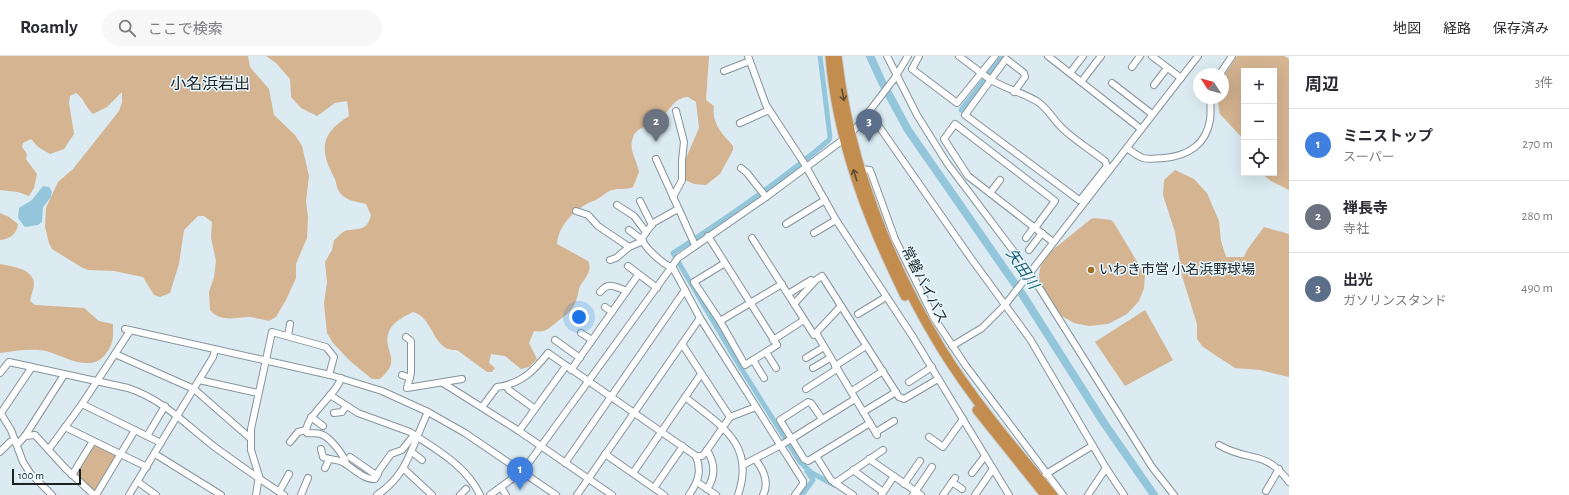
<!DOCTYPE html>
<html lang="ja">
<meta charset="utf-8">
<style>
body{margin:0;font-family:"Alegreya Sans","Noto Sans JP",sans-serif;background:#f7f7f7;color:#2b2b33}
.controls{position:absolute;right:12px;top:12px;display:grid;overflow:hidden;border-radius:0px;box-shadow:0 4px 16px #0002}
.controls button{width:36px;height:36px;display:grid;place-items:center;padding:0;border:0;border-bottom:1px solid #e1e1e2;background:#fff;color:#2b2b33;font:20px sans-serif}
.compass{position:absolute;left:1193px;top:12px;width:36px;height:36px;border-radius:50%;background:#fff;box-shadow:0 4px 16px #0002;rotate:306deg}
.scale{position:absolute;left:12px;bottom:10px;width:69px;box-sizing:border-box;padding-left:4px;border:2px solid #1c2224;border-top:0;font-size:11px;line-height:14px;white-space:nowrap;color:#1c2224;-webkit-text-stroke:3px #e8f8ff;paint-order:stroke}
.you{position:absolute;left:579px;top:261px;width:14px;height:14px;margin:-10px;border:3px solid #fff;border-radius:50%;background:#1a73e8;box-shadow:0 0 0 6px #1a73e833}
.badge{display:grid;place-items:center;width:26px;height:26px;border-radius:50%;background:#111827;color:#fff;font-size:13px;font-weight:700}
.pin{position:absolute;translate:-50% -33px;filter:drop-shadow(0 1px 2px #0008)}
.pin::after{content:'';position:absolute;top:21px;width:14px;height:12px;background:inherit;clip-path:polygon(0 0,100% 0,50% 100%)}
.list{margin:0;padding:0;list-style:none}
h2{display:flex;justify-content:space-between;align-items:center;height:52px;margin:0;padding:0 16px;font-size:17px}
h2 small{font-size:13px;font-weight:400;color:#7c7c81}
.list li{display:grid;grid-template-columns:26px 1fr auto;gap:12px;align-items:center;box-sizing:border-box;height:72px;padding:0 16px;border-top:1px solid #e1e1e2}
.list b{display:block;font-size:15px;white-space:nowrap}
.list p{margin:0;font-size:13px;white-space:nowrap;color:#7c7c81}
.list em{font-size:13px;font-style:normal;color:#7c7c81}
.icon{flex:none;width:22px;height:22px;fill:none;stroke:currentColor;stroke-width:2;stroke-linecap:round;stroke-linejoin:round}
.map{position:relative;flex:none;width:1289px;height:439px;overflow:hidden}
header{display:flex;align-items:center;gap:24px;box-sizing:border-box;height:56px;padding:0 20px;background:#fff;border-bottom:1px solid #e1e1e2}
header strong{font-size:19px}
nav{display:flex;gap:22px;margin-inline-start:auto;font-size:14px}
.search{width:280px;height:36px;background:#f7f7f7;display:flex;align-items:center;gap:10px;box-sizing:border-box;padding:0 14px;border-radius:22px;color:#7c7c81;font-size:15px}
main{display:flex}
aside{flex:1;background:#fff}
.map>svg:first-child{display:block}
.green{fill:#d4b491}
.water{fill:#93c6db}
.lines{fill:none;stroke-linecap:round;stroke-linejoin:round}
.canal{stroke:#93c6db;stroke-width:5}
.river{stroke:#93c6db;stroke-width:8}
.minor-casing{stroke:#85949a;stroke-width:8}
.highway-casing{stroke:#c9caca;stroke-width:11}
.minor{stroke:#fff;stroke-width:6}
.highway{stroke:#c38d4f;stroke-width:9}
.oneway{stroke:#5f4d35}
.poi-dot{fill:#a66f2a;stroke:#e8f8ff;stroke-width:1.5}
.labels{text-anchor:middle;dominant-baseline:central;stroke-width:3;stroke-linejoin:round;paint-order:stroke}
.poi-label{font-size:14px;fill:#1c2224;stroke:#e8f8ff;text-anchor:start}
.street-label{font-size:14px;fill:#1c2224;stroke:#e8f8ff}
.water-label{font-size:15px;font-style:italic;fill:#206076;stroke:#e8f8ff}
.quarter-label{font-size:16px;fill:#1c2224;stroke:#e8f8ff}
</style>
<header>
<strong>Roamly</strong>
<div class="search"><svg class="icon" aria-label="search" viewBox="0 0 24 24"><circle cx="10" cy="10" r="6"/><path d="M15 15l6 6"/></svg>ここで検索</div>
<nav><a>地図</a><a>経路</a><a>保存済み</a></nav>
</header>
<main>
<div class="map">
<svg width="1289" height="439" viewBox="0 0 1289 439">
<rect width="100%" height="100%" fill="#dbebf1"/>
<g class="green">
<path d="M 0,0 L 248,0 L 250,11 L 269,33 L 274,59 L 295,79 L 302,90 L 309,120 L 306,145 L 308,162 L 307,182 L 296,208 L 296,222 L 286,244 L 276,261 L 269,265 C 262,263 256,262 250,261 C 235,261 221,267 210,254 L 209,236 L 214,221 L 216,205 L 211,182 L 212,166 L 204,160 L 198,160 L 184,174 L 179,208 L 170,237 L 160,241 L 154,239 L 143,221 L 114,215 L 88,214 L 81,211 L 52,193 L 49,187 L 45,171 L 46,152 L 58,126 L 73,113 L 119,55 L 122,46 L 122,36 L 107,51 L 93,58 C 85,51 84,42 76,37 L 70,40 L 69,47 L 74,78 L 64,93 L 50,98 L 38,91 L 31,83 L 23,87 L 22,91 L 27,98 L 26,103 L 37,118 L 34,132 L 29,140 L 18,136 L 0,134 Z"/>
<path d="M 266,0 L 709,0 L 706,44 L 714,50 C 711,68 723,78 733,90 L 733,94 L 720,118 L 706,129 L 694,128 L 685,124 L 683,109 L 699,72 L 696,46 L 688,41 C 673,42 671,54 660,63 C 653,69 636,71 633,81 C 628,95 637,103 639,116 L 633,131 C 626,134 620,132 612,134 C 606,136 604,139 599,142 C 595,145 589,146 585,149 C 571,157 558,172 557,188 L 588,205 C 593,215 585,222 580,230 C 578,235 578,240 576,245 C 571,257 567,258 558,265 C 549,272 546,277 534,275 L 529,287 L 537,303 L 529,311 L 521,313 L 505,300 L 491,298 L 489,307 L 495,312 L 492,316 L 487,316 L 457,294 C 432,296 434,261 413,256 C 398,263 384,272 388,290 C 390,298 393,303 390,311 C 388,315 383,320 380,323 L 372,323 L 350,305 L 333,287 L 327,277 L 324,247 L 327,226 L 325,206 L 332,194 L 334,184 C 337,182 340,178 343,176 C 355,170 366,179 371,159 L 366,148 C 358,146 347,145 341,138 C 336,133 337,127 334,121 C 319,93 321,77 349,60 L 347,45 L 335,47 L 317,60 L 301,52 L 291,41 L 290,23 L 276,7 Z"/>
<polygon points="1237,0 1284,0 1289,3 1289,134 1271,125 1261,117 1274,117 1274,15 1244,15 1244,84 1220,58 1217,42 1223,42 1223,21"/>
<polygon points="1175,114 1194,123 1207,137 1219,165 1221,185 1226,201 1244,201 1247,194 1264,171 1289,178 1289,321 1260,314 1235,312 1203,291 1197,283 1197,268 1182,220 1175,176 1163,139 1164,124"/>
<path d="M 0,157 L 9,161 L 18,168 C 17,178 10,183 0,184 Z"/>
<polygon points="1094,162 1111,164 1114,167 1145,219 1144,232 1139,245 1127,258 1108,268 1089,270 1074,267 1060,259 1040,228 1039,218 1041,209 1050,196 1091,163"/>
<path d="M 0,208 C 11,210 33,213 34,227 C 34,233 31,239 30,245 L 35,249 L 84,252 L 99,265 L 113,268 C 113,283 114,287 105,299 C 90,317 64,300 46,295 C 30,292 15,295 0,297 Z"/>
<polygon points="1145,254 1173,304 1125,330 1095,286"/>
<polygon points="93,388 117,398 118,400 95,436 76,417"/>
</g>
<polygon class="water" points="43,130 49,131 52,136 51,141 43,151 42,166 38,169 25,171 18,162 19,152 32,144"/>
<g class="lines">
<g class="canal">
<path d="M 820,0 L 830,81 L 829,84 C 780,126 727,162 673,197 L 739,309 L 800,406 L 812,417 L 834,429"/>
<polyline points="961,54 1003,0"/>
<polyline points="802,439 813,424 807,415"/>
</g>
<polyline class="river" points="870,0 882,26 908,74 1022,238 1104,367 1154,439"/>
<defs>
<g id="minor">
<polyline points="748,0 766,49 804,107 836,164 913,281 1009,439"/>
<polyline points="887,0 917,59 947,107 1030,217 1152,411 1174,439"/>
<polyline points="919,0 912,13 957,47 995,0"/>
<path d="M 959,0 L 988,22 C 1004,33 1023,36 1038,46 C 1048,53 1053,63 1061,71 C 1074,84 1091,94 1105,105 L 1107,110 L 1081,143 L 1079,144 L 965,59 L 1006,3 L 1024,17 L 1025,21 L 1014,36"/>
<polyline points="1048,0 1141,73"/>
<polyline points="1152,0 1181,22"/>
<polyline points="1132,11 1140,0"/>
<polyline points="724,15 750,5"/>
<polyline points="1070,17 1083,0"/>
<polyline points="1220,18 1232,0"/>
<polyline points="1081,26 1101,0"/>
<polyline points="1112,27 1152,58"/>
<polyline points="1154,29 1167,12"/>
<polyline points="869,56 970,201 1030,283 1106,412 1124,439"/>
<polyline points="740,67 769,54"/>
<path d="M 1127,92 C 1143,104 1143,104 1164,102 C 1187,100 1206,89 1210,64 C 1211,57 1210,49 1211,42"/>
<polyline points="656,103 695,189"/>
<polyline points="741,112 747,117 766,141"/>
<polyline points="861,113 870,114 895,183 934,262 966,310 1063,439"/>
<polyline points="990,137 1000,124"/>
<polyline points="673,141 682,124 682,104 684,86 676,55"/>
<polyline points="640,145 652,169"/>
<polyline points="617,149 634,160 646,176"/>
<polyline points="576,155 588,159 598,170 629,191"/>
<polyline points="786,168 825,144"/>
<polyline points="1035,172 1055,145 955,68 944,83 968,120 1053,186"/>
<polyline points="629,174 642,184"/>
<polyline points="814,177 836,164"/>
<polyline points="708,180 777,289 745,309 720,265 694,226 725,207"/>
<polyline points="752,182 814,279 841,250"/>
<polyline points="1026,182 1034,171"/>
<polyline points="1029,194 1042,177"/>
<polyline points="610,204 616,202 629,191 643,185"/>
<polyline points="628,210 657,232"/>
<polyline points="672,210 700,262 803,425 803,428 795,439"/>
<path d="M 671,211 C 663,208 643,191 642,182 L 653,167 L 678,153"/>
<path d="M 600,236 C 609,225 615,231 627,235"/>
<polyline points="788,238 811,224"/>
<polyline points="794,248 816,224 822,220 899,341 904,343 938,323"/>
<polyline points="605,251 612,256"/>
<polyline points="858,258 886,241"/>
<polyline points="720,265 782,228"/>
<polyline points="125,273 330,319 382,335 428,356 465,377 556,439"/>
<polyline points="581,277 592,284"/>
<polyline points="816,277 877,379"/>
<polyline points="288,280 290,268"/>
<polyline points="406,281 411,285 411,317 407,332 462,323"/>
<polyline points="555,284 580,302"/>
<polyline points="773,284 804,264"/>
<polyline points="682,288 730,361 705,397 702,400 696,400"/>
<polyline points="952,290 982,272 1005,249 1198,0"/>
<polyline points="766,296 776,312"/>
<polyline points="115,298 194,333 250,382"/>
<polyline points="806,302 824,291"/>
<polyline points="753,304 764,322"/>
<polyline points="835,310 866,290"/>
<polyline points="813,312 830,302"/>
<polyline points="571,314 638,219"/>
<path d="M 0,317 L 9,306 L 128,332 C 164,344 186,369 216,392 C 238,408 261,424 284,439"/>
<polyline points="402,319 410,322"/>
<path d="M 341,322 C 338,337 301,364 307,377 C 312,378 318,376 323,379 C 330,382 345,400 346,408"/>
<polyline points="199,324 258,337"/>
<polyline points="909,326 932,311"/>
<polyline points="443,327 519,375 612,439"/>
<polyline points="506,330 509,334 535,353"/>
<polyline points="806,333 837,313"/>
<polyline points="852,335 883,315"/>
<path d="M 330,339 L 358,357 L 410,376 C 435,393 466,409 480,439"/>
<path d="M 685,341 C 720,369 756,388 738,439"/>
<polyline points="82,348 161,387"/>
<path d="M 482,351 L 497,331 C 521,328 534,315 548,297 L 696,400 C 702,416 698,426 689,439"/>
<polyline points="0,356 11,374 23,406 30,417 52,439"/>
<polyline points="863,356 896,336"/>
<polyline points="1,357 32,311"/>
<polyline points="334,357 342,356 346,350"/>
<polyline points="311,361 323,370"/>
<polyline points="730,361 756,351"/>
<polyline points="822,363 811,347 808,346 780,364 804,403 808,405 870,367"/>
<polyline points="65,371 147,411"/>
<polyline points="519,375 566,310"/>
<polyline points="876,376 894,365"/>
<polyline points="25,380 35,379 65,412 94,439"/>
<polyline points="147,380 165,350"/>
<polyline points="929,381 943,391 963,363"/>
<polyline points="290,386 298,376 306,374"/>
<polyline points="17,389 25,380 64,319"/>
<path d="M 1219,389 C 1249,407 1264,392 1289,426"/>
<polyline points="49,393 82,348 130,275"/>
<path d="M 321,393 L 323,401 C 330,404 338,403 344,407 C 353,412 364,424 375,423 L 378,418"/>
<polyline points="0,396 10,386 15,384"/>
<polyline points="412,396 422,404"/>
<polyline points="155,398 221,439"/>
<polyline points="605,398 664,439"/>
<polyline points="816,400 831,424 853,439"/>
<polyline points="350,401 376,419 391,398 402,394 414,379"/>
<path d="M 755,403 C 763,413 770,426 763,439"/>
<polyline points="869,403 921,439"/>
<polyline points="565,407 685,234"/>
<polyline points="743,409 783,388 855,343"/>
<polyline points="325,412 329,404"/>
<polyline points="404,413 432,439"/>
<polyline points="853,414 883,436"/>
<polyline points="633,417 701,318"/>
<polyline points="972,417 985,400"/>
<polyline points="1046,418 1092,390"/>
<polyline points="72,419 93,385"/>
<polyline points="138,426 156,439"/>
<polyline points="697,426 716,439"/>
<polyline points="952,426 962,433"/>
<polyline points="835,427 883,394"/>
<polyline points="904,428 920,405"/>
<polyline points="501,431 506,439"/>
<polyline points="654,432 683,390"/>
<path d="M 707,433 C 716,420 715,407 707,394"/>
<polyline points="1266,435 1279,413"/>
<polyline points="279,436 289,418"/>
<polyline points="882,438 894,420"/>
<polyline points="96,439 135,374"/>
<polyline points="129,439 213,301 215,294"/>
<polyline points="256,439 259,420 251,394 251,373 272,276 326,291 334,301 329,319"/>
<polyline points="301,439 308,422"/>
<path d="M 377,439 C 409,418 412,388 428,356"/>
<polyline points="460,439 466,433"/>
<polyline points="490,439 517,419 528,408 678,202 766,141 844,83 858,70 894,23 908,0"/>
<polyline points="577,439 700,262"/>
<polyline points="913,439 932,411"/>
<polyline points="943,439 955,422"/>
<polyline points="975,439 993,413"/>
<polyline points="1088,439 1106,412"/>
</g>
<g id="highway">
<path d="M 830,0 C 837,85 868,165 905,240"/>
<path d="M 837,0 C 849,104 887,203 941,292 C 973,344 1014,392 1053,439"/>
<polyline points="977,354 1045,439"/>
</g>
</defs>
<use href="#minor" class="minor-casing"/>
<use href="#highway" class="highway-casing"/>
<use href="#minor" class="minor"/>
<use href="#highway" class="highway"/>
</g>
<defs><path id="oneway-shaft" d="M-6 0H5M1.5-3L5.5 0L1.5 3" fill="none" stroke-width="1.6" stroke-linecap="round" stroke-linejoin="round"/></defs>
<g class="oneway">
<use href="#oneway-shaft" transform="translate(843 39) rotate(79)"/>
<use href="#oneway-shaft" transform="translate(855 119) rotate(-108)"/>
</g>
<circle class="poi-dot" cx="1091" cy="214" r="4"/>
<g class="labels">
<g class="poi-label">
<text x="1099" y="214">いわき市営 小名浜野球場</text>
</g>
<g class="street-label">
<text transform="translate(924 229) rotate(63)">常磐バイパス</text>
</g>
<g class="water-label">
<text transform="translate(1022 213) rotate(56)">矢田川</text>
</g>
<g class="quarter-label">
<text x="210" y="28">小名浜岩出</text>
</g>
</g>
</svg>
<div class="controls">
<button>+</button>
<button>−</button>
<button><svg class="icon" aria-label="locate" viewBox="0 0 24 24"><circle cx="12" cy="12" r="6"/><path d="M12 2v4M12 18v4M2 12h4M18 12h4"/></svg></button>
</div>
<svg class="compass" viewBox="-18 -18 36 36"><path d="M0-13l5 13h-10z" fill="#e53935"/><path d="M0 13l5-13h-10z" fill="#7c7c81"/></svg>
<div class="scale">100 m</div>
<div class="you"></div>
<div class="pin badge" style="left:520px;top:434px;background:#3f7fe0">1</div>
<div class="pin badge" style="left:656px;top:86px;background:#6b7280">2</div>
<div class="pin badge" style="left:869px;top:86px;background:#5c6f8a">3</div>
</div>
<aside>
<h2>周辺<small>3件</small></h2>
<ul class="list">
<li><span class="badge" style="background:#3f7fe0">1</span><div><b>ミニストップ</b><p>スーパー</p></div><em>270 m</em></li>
<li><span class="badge" style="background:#6b7280">2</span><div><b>禅長寺</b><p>寺社</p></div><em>280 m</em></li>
<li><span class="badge" style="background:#5c6f8a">3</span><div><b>出光</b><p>ガソリンスタンド</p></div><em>490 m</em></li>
</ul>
</aside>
</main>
